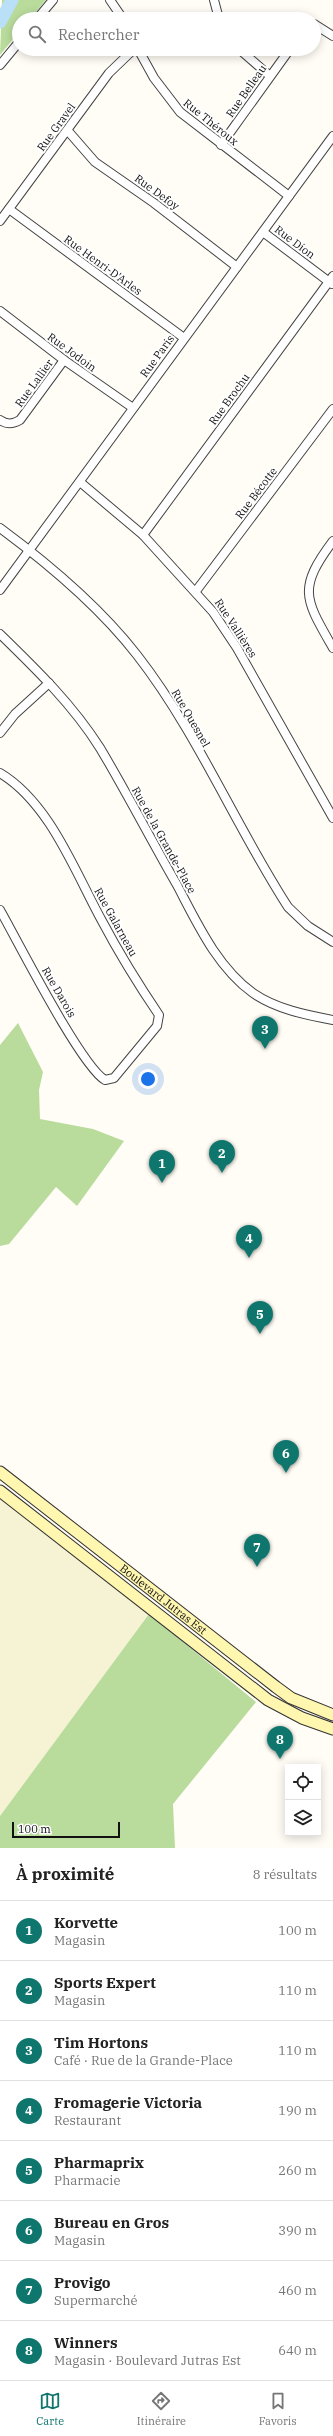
<!DOCTYPE html>
<html lang="fr">
<meta charset="utf-8">
<style>
body{margin:0;font-family:"IBM Plex Serif",serif;background:#f6f6f6;color:#222}
.controls{position:absolute;right:12px;bottom:12px;display:grid;overflow:hidden;border-radius:0px;box-shadow:0 2px 10px #0003}
.controls button{width:36px;height:36px;display:grid;place-items:center;padding:0;border:0;border-bottom:1px solid #e0e0e0;background:#fff;color:#222;font:20px sans-serif}
.scale{position:absolute;left:12px;bottom:10px;width:108px;box-sizing:border-box;padding-left:4px;border:2px solid #111;border-top:0;font-size:11px;line-height:14px;white-space:nowrap;color:#111;-webkit-text-stroke:3px #fff;paint-order:stroke}
.you{position:absolute;left:148px;top:1079px;width:14px;height:14px;margin:-10px;border:3px solid #fff;border-radius:50%;background:#1a73e8;box-shadow:0 0 0 6px #1a73e833}
.badge{display:grid;place-items:center;width:26px;height:26px;border-radius:50%;background:#0f766e;color:#fff;font-size:13px;font-weight:700}
.pin{position:absolute;translate:-50% -33px;filter:drop-shadow(0 1px 2px #0008)}
.pin::after{content:'';position:absolute;top:21px;width:14px;height:12px;background:inherit;clip-path:polygon(0 0,100% 0,50% 100%)}
.list{margin:0;padding:0;list-style:none}
h2{display:flex;justify-content:space-between;align-items:center;height:52px;margin:0;padding:0 16px;font-size:17px}
h2 small{font-size:13px;font-weight:400;color:#767676}
.list li{display:grid;grid-template-columns:26px 1fr auto;gap:12px;align-items:center;box-sizing:border-box;height:60px;padding:0 16px;border-top:1px solid #e0e0e0}
.list b{display:block;font-size:15px;white-space:nowrap}
.list p{margin:0;font-size:13px;white-space:nowrap;color:#767676}
.list em{font-size:13px;font-style:normal;color:#767676}
.icon{flex:none;width:22px;height:22px;fill:none;stroke:currentColor;stroke-width:2;stroke-linecap:round;stroke-linejoin:round}
.map{position:relative;flex:none;width:333px;height:1848px;overflow:hidden}
.search{position:absolute;background:#fff;box-shadow:0 2px 10px #0003;left:12px;right:12px;top:12px;height:44px;display:flex;align-items:center;gap:10px;box-sizing:border-box;padding:0 14px;border-radius:22px;color:#767676;font-size:15px}
.sheet{height:532px;background:#fff}
nav{display:flex;justify-content:space-around;align-items:center;box-sizing:border-box;height:56px;border-top:1px solid #e0e0e0;background:#fff;font-size:11px;color:#767676}
nav a{display:grid;justify-items:center;gap:2px}
nav .on{color:#0f766e}
.map>svg:first-child{display:block}
.farmland{fill:#f6f3d4}
.forest{fill:#b9dc9c}
.lines{fill:none;stroke-linecap:round;stroke-linejoin:round}
.river{stroke:#b9e0f7;stroke-width:13}
.street-casing{stroke:#444;stroke-width:10}
.secondary-casing{stroke:#333;stroke-width:13}
.street{stroke:#fff;stroke-width:8}
.secondary{stroke:#fff6b0;stroke-width:11}
.labels{text-anchor:middle;dominant-baseline:central;stroke-width:4;stroke-linejoin:round;paint-order:stroke}
.street-label{font-size:11px;fill:#111;stroke:#fff}
</style>
<div class="map">
<svg width="333" height="1848" viewBox="0 0 333 1848">
<rect width="100%" height="100%" fill="#fffdf5"/>
<polygon class="farmland" points="0,1497 149,1614 0,1816"/>
<g class="forest">
<polygon points="2,0 46,0 30,19 19,19 19,32 0,55"/>
<polygon points="18,1023 43,1072 39,1090 40,1119 93,1129 124,1141 77,1206 56,1187 9,1244 0,1246 0,1045"/>
<polygon points="149,1614 256,1702 173,1804 175,1848 0,1848 0,1816"/>
</g>
<g class="lines">
<polyline class="river" points="0,22 12,0"/>
<defs>
<g id="street">
<polyline points="110,0 123,19"/>
<polyline points="214,0 219,19"/>
<polyline points="37,19 53,0"/>
<polyline points="314,24 333,36"/>
<polyline points="138,49 154,78 180,112 289,196"/>
<polyline points="239,49 270,76"/>
<polyline points="0,65 19,42"/>
<polyline points="68,131 95,162 154,203 237,267"/>
<polyline points="221,145 290,49"/>
<polyline points="9,209 184,338"/>
<polyline points="0,221 109,73 134,49"/>
<polyline points="263,232 332,284"/>
<polyline points="0,311 64,360 133,408"/>
<path d="M 0,420 C 7,425 13,424 20,420 L 64,360"/>
<polyline points="80,482 143,535 213,612 237,648 333,818"/>
<path d="M 0,528 C 50,565 99,606 137,655 C 197,732 235,825 288,907 L 308,926 L 333,942"/>
<polyline points="143,535 333,276"/>
<path d="M 333,541 C 297,589 305,599 333,648"/>
<polyline points="0,590 333,136"/>
<polyline points="196,591 333,409"/>
<path d="M 0,634 C 36,669 73,705 100,748 C 127,793 151,840 177,885 C 197,923 217,967 253,993 C 276,1009 306,1015 333,1020"/>
<polyline points="0,733 15,714 49,683"/>
<path d="M 0,773 C 50,803 75,872 102,921 C 119,953 138,984 159,1015 L 157,1026 L 114,1078 L 105,1080 C 81,1066 18,942 0,910"/>
</g>
<g id="secondary">
<path id="s1" d="M 0,1472 L 276,1687 L 291,1698 L 333,1715"/>
<polyline points="0,1491 268,1700 302,1718 333,1729"/>
</g>
</defs>
<use href="#street" class="street-casing"/>
<use href="#secondary" class="secondary-casing"/>
<use href="#street" class="street"/>
<use href="#secondary" class="secondary"/>
</g>
<g class="labels">
<g class="street-label">
<text transform="translate(246 91) rotate(-55)">Rue Belleau</text>
<text transform="translate(211 122) rotate(39)">Rue Théroux</text>
<text transform="translate(56 127) rotate(-54)">Rue Gravel</text>
<text transform="translate(157 192) rotate(36)">Rue Defoy</text>
<text transform="translate(295 242) rotate(37)">Rue Dion</text>
<text transform="translate(103 265) rotate(36)">Rue Henri-D'Arles</text>
<text transform="translate(72 352) rotate(36)">Rue Jodoin</text>
<text transform="translate(157 356) rotate(-54)">Rue Paris</text>
<text transform="translate(34 383) rotate(-54)">Rue Lallier</text>
<text transform="translate(229 399) rotate(-54)">Rue Brochu</text>
<text transform="translate(256 493) rotate(-53)">Rue Bécotte</text>
<text transform="translate(236 628) rotate(57)">Rue Vallières</text>
<text transform="translate(191 718) rotate(60)">Rue Quesnel</text>
<text transform="translate(164 840) rotate(61)">Rue de la Grande-Place</text>
<text transform="translate(116 922) rotate(61)">Rue Galarneau</text>
<text transform="translate(59 992) rotate(60)">Rue Darois</text>
<text stroke="none"><textPath href="#s1" startOffset="207">Boulevard Jutras Est</textPath></text>
</g>
</g>
</svg>
<div class="controls">
<button><svg class="icon" aria-label="locate" viewBox="0 0 24 24"><circle cx="12" cy="12" r="6"/><path d="M12 2v4M12 18v4M2 12h4M18 12h4"/></svg></button>
<button><svg class="icon" aria-label="layers" viewBox="0 0 24 24"><path d="M12 4l9 5-9 5-9-5zM3 14l9 5 9-5"/></svg></button>
</div>
<div class="scale">100 m</div>
<div class="you"></div>
<div class="pin badge" style="left:162px;top:1183px">1</div>
<div class="pin badge" style="left:222px;top:1173px">2</div>
<div class="pin badge" style="left:265px;top:1049px">3</div>
<div class="pin badge" style="left:249px;top:1258px">4</div>
<div class="pin badge" style="left:260px;top:1334px">5</div>
<div class="pin badge" style="left:286px;top:1473px">6</div>
<div class="pin badge" style="left:257px;top:1567px">7</div>
<div class="pin badge" style="left:280px;top:1759px">8</div>
<div class="search"><svg class="icon" aria-label="search" viewBox="0 0 24 24"><circle cx="10" cy="10" r="6"/><path d="M15 15l6 6"/></svg>Rechercher</div>
</div>
<section class="sheet">
<h2>À proximité<small>8 résultats</small></h2>
<ul class="list">
<li><span class="badge">1</span><div><b>Korvette</b><p>Magasin</p></div><em>100 m</em></li>
<li><span class="badge">2</span><div><b>Sports Expert</b><p>Magasin</p></div><em>110 m</em></li>
<li><span class="badge">3</span><div><b>Tim Hortons</b><p>Café · Rue de la Grande-Place</p></div><em>110 m</em></li>
<li><span class="badge">4</span><div><b>Fromagerie Victoria</b><p>Restaurant</p></div><em>190 m</em></li>
<li><span class="badge">5</span><div><b>Pharmaprix</b><p>Pharmacie</p></div><em>260 m</em></li>
<li><span class="badge">6</span><div><b>Bureau en Gros</b><p>Magasin</p></div><em>390 m</em></li>
<li><span class="badge">7</span><div><b>Provigo</b><p>Supermarché</p></div><em>460 m</em></li>
<li><span class="badge">8</span><div><b>Winners</b><p>Magasin · Boulevard Jutras Est</p></div><em>640 m</em></li>
</ul>
</section>
<nav>
<a class="on"><svg class="icon" aria-label="map" viewBox="0 0 24 24"><path d="M3 6l6-2 6 2 6-2v14l-6 2-6-2-6 2zM9 4v14M15 6v14"/></svg>Carte</a>
<a><svg class="icon" aria-label="directions" viewBox="0 0 24 24"><path d="M12 3l9 9-9 9-9-9zM9 14v-3h6M13 9l2 2-2 2"/></svg>Itinéraire</a>
<a><svg class="icon" aria-label="saved" viewBox="0 0 24 24"><path d="M7 4h10v16l-5-4-5 4z"/></svg>Favoris</a>
</nav>
